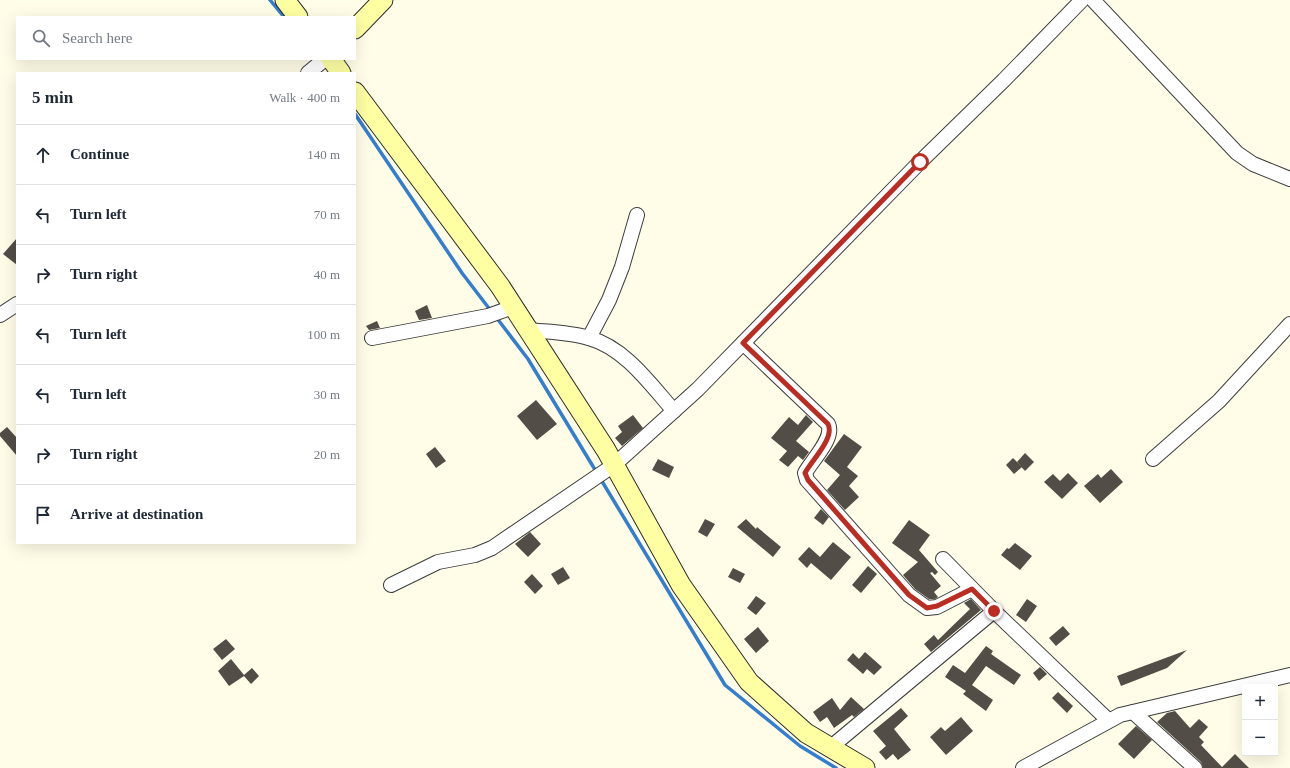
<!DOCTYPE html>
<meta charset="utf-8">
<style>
body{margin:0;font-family:Georgia,serif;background:#f6f6f7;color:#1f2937}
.controls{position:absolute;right:12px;bottom:12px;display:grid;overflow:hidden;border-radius:0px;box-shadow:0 4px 16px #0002}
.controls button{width:36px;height:36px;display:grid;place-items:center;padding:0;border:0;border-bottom:1px solid #e0e1e3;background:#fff;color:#1f2937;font:20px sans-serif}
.stop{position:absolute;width:12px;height:12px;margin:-9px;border:3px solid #ba2d22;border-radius:50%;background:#fff}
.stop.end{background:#ba2d22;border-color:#fff;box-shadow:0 1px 4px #0008}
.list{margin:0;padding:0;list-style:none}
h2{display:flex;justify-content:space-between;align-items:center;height:52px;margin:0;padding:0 16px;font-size:17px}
h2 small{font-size:13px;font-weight:400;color:#747a83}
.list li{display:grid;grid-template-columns:26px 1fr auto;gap:12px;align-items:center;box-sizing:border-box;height:60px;padding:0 16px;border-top:1px solid #e0e1e3}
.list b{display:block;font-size:15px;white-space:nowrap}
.list em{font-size:13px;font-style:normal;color:#747a83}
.icon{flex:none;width:22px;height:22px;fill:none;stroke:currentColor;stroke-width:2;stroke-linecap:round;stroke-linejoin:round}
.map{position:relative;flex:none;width:1290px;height:768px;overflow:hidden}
.search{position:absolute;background:#fff;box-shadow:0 4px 16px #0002;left:16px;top:16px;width:340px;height:44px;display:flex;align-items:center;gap:10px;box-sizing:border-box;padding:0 14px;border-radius:0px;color:#747a83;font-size:15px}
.panel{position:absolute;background:#fff;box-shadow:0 4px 16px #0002;left:16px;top:72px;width:340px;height:472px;border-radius:0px}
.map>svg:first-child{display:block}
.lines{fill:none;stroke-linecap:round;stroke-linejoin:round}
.stream{stroke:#337ece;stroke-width:3.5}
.building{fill:#534d47}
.street-casing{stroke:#3d3d3d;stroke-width:16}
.secondary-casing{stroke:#2c2c2c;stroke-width:21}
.street{stroke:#fff;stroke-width:14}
.secondary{stroke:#feffa2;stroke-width:19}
.route{stroke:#ba2d22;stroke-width:5}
</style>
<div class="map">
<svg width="1290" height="768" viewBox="0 0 1290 768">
<rect width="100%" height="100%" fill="#fffde7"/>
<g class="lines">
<g class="stream">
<polyline points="270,0 284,17"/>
<polyline points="355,114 462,273 491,311"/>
<polyline points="496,317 528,359 597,473"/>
<polyline points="600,478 725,685 800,746 836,768"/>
</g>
</g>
<g class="building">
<polygon points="17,238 17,265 3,254"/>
<polygon points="427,305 432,318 419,320 415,311"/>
<polygon points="377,321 380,328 369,330 366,326"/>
<polygon points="536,400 557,424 537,440 517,416"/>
<polygon points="633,415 643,428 622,446 615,438 622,432 618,426"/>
<polygon points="806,415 813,422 796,441 809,452 803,460 798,456 788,467 779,460 787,451 771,438 789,417 798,425"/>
<polygon points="7,427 17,438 17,456 0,436 0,433"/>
<polygon points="844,434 862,447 847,467 858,476 849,486 859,497 845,510 827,490 840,475 824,461"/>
<polygon points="435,447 446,461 436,468 426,454"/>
<polygon points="1025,453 1034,462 1025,471 1017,462"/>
<polygon points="1013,458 1022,467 1014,474 1006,465"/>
<polygon points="658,459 674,467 669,478 652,470"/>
<polygon points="1111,469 1123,482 1100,503 1084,486 1098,474 1101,478"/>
<polygon points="1068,473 1078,483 1062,499 1044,482 1053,474 1060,481"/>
<polygon points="821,509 829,517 823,525 814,518"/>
<polygon points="705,519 715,524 707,537 698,532"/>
<polygon points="746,519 756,529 757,527 781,547 773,557 737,527"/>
<polygon points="909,520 930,535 919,550 938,572 935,575 932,572 930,573 941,586 934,592 938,597 935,599 929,599 915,589 903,575 918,562 892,543"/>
<polygon points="530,532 541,544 528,557 515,544"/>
<polygon points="833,542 851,557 831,580 811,563 807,568 798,559 809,547 820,557"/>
<polygon points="1015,543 1032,556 1020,570 1001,555 1007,548 1009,549"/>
<polygon points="868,566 877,574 861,593 852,585"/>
<polygon points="563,567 570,578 558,585 551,574"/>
<polygon points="733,568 745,574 740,583 728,577"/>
<polygon points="532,574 543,586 535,594 524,582"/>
<polygon points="756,596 766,603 756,615 747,608"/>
<polygon points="971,599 981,610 931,652 924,644 934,635 938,640 970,609 964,603"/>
<polygon points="1027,599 1037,606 1026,622 1016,615"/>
<polygon points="1063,626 1070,634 1056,646 1049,638"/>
<polygon points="758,627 769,641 756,653 744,639"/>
<polygon points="226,639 235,649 222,660 213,649"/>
<polygon points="986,646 993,651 991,654 1021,675 1014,685 986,666 972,685 993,700 986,711 963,694 966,691 945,677 953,665 965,673"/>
<polygon points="1187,650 1167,668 1121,686 1117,676"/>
<polygon points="865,652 882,667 874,675 867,669 863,674 847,660 853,653 859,659"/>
<polygon points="231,659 244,675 252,668 259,676 251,684 244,676 229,686 218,671"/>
<polygon points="1040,667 1047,674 1039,681 1033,673"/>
<polygon points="1058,692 1073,706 1067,713 1052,698"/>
<polygon points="851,697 864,709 854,717 852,715 834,728 827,717 820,722 813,712 832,698 840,710"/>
<polygon points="901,708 908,716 894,729 911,750 898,760 893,754 886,760 879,752 886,746 873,731"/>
<polygon points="1175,711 1190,728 1199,719 1208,727 1199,737 1204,742 1201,745 1222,767 1235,754 1249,768 1203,768 1201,762 1157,722 1167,713"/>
<polygon points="961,717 973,731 946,755 930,737 941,727 945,731"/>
<polygon points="1136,726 1152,740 1134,759 1118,744"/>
</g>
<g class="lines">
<defs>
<g id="street">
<polyline points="1093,0 1237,153 1253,164 1290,179"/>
<polyline points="308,73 325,59"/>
<polyline points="0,315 17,304"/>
<path d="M 528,330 C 548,332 569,332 589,338 C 625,348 650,384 674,411"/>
<polyline points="372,338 488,316 513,307"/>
<polyline points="589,338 609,300 622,267 637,215"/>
<path d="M 743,343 L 828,424 C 835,438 812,460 805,473 L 807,480 L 909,595 L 927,608 L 937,607 L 972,589"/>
<polyline points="1153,459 1219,401 1290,324"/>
<polyline points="943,559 994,611 1108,720"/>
<polyline points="391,585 438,562 475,555 492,548 614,465 698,389 920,162 1004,80 1082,0"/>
<polyline points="1133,712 1195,768"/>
<polyline points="831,747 994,611"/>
<polyline points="1023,768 1120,715 1290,675"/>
</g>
<g id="secondary">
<polyline points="285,0 298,17"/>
<polyline points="355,29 383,0"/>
<polyline points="331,59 341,73"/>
<polyline points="355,92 500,286 606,450 681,585 749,682 806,733 865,768"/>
</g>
</defs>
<use href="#street" class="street-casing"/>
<use href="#secondary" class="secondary-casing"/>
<use href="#street" class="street"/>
<use href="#secondary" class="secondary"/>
</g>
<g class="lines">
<path class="route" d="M 920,162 L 743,343 L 828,424 C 835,438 812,460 805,473 L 808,480 L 909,595 L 927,608 L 937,606 L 972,589 L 994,611"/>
</g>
</svg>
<div class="controls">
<button>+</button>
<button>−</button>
</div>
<div class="stop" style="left:920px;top:162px"></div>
<div class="stop end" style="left:994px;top:611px"></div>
<div class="search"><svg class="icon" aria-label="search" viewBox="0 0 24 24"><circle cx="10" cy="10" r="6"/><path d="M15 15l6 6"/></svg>Search here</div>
<section class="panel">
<h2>5 min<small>Walk · 400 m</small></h2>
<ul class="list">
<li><svg class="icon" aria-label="ahead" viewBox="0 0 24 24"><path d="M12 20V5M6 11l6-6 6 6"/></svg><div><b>Continue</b></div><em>140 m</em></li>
<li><svg class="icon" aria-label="left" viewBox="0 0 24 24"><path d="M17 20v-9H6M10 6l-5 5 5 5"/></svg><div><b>Turn left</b></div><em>70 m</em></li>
<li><svg class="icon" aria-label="right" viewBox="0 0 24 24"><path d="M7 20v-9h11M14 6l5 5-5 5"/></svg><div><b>Turn right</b></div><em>40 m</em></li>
<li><svg class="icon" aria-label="left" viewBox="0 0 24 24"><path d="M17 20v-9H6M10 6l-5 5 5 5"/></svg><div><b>Turn left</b></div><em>100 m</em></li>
<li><svg class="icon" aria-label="left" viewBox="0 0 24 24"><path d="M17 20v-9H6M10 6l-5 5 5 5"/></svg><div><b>Turn left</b></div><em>30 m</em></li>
<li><svg class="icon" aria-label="right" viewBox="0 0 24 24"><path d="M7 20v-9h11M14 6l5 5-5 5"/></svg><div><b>Turn right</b></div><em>20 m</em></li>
<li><svg class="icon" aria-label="arrive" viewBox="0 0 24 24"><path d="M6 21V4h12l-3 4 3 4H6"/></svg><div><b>Arrive at destination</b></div></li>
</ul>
</section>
</div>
